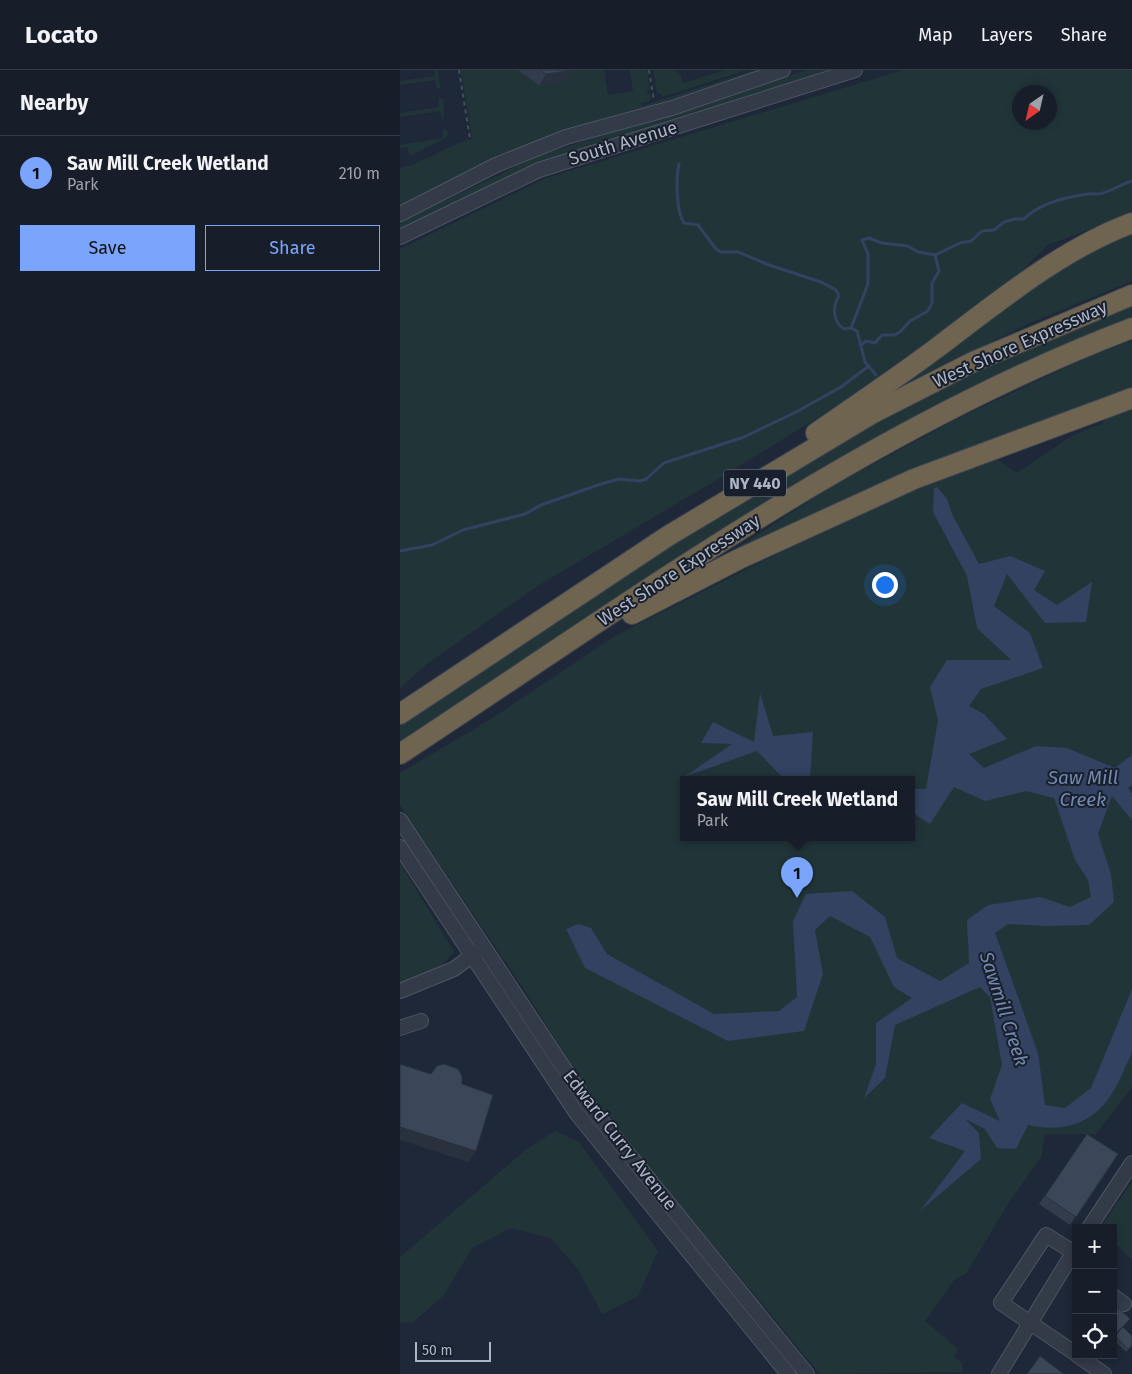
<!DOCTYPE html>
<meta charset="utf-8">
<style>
body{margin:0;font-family:"Fira Sans",sans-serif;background:#242b36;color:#f1f3f6}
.controls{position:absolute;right:15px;bottom:15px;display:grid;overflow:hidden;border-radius:0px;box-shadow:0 2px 8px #0003}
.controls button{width:45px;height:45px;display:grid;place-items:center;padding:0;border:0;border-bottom:1px solid #363c47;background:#171e2a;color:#f1f3f6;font:25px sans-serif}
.compass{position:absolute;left:612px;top:15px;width:45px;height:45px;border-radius:50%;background:#171e2a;box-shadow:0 2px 8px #0003;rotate:214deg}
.scale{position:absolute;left:15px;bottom:12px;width:76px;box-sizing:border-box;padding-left:5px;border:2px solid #adb5c5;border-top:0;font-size:14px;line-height:18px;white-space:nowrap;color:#adb5c5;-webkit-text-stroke:4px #181f2d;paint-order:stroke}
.you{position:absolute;left:484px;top:514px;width:18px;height:18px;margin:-12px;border:4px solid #fff;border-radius:50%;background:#1a73e8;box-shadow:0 0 0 8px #1a73e833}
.badge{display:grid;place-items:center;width:32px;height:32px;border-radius:50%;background:#7ba5fc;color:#111;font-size:16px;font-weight:700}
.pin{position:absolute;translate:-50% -41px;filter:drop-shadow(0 1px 2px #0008)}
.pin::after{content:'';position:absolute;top:26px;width:18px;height:15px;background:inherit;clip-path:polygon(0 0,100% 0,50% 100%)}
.popup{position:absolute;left:280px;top:706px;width:235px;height:65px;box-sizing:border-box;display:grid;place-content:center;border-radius:0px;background:#171e2a;filter:drop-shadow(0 1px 4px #0005);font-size:16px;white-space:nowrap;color:#9ea2a8}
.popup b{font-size:19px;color:#f1f3f6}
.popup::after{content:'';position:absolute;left:50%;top:100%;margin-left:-10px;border:10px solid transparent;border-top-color:#171e2a}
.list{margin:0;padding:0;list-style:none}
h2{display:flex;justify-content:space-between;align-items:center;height:65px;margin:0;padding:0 20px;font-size:21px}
h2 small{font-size:16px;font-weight:400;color:#9ea2a8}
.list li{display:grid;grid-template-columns:32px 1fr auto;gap:15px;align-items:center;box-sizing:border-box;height:75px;padding:0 20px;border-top:1px solid #363c47}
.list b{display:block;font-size:19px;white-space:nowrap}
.list p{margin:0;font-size:16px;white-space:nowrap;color:#9ea2a8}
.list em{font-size:16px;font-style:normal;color:#9ea2a8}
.actions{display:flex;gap:10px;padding:15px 20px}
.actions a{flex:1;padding:11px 0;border:1px solid #7ba5fc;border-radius:0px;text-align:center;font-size:18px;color:#7ba5fc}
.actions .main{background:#7ba5fc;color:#111}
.icon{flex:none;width:28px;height:28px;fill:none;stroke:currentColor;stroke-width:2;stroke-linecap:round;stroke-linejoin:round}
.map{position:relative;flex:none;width:732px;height:1304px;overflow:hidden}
header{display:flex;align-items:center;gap:30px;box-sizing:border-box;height:70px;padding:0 25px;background:#171e2a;border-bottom:1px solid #363c47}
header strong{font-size:24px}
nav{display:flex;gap:28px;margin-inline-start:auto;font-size:18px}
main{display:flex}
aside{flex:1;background:#171e2a}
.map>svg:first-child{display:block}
.green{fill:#213539;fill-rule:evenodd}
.water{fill:#324260}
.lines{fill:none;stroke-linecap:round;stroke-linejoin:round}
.stream{stroke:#324260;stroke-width:3}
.minor-casing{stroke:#4d5563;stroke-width:16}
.highway-casing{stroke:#3d4553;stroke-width:22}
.path{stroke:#3f5256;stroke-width:2;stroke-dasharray:4 4;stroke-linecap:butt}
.minor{stroke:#333a48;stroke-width:14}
.highway{stroke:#6f644f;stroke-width:20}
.wall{fill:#333c4c}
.shaded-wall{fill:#29313e}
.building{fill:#3b4658;stroke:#29313e}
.labels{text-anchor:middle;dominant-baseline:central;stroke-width:4;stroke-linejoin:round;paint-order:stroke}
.shield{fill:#181f2d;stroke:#808897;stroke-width:1}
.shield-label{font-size:16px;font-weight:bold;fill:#adb5c5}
.street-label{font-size:18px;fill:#adb5c5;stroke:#181f2d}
.water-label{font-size:19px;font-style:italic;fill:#7489af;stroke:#181f2d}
</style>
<header>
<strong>Locato</strong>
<nav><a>Map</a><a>Layers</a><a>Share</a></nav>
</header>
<main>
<aside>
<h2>Nearby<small></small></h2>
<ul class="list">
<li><span class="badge">1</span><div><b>Saw Mill Creek Wetland</b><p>Park</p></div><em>210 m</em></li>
</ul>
<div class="actions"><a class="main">Save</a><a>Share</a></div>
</aside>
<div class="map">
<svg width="732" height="1304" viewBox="0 0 732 1304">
<rect width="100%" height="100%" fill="#1f2838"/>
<g class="green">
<polygon points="34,0 38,0 40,18 37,18 35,10 0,15 0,11 35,6"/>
<path d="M 61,0 L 118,0 L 166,11 L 175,0 L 204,0 L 208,25 L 233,21 L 230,0 L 247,0 L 250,19 L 246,22 L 251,25 L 250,31 L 241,33 L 242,36 L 354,0 L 365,0 L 297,21 L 296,20 L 294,22 L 179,59 L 0,138 L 0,98 C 26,93 47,74 72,69 Z"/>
<polygon points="253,0 274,0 280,4 283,13 325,0 347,0 262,27 261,24 257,23"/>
<polygon points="407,0 429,0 136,93 0,159 0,152 138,86"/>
<path d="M 503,0 L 732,0 L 732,143 L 648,175 L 607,215 L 438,335 L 320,408 L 139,515 L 28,593 L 0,618 L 0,179 L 146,108 ZM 620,22 L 650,22 L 650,52 L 620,52 Z"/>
<polygon points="39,28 43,29 44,49 42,49 40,41 0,47 0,43 39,37"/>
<polygon points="46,59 48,63 46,68 11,85 9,85 8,77 0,78 0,75 43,68 43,60"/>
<polygon points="732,164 732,211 625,255 484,325 670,191"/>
<polygon points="732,235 732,248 587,310 400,412 0,671 0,654 29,637 329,438 482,347 579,299"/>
<polygon points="732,271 732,320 318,490 433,416 555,350 692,285"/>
<path d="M 732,336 L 732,1017 L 696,1064 L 645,1064 L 641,1087 L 608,1134 L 566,1204 L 555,1209 L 525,1251 L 558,1279 L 554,1287 L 562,1293 L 563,1302 L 420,1304 L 194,1031 L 125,921 L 0,735 L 0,703 L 91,649 L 215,566 L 466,439 L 566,398 L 598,390 L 617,403 L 673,365 L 701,354 L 715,342 ZM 283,709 L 511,709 L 511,767 L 283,767 Z"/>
<polygon points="0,793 54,882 42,895 0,914"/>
<polygon points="155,1061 179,1072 258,1181 238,1226 202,1244 178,1199 151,1168 111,1158 72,1178 44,1225 12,1253 0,1252 0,1187 128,1078"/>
<polygon points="732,1112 732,1190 713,1171 713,1158 700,1158"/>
</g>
<g class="water">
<path d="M 537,417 L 547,429 L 553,446 L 579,494 L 610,486 L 645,501 L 634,520 L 657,535 L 692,512 L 686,552 L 645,553 L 607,504 L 594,536 L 630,563 L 643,598 L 581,619 L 569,636 L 584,644 L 607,669 L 569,684 L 584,698 L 636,676 L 667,678 L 715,698 L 732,685 L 732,715 L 728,718 L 732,724 L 732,750 L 712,726 L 698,764 L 711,804 L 714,832 L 689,855 L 645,856 L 608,854 L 595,863 L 638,983 L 645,1035 L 665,1038 L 691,1018 L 732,919 C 732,938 732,961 732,980 C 731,987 726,995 723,1002 C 705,1046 676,1065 628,1055 L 616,1079 L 597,1078 L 585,1059 L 565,1049 L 579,1063 L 581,1089 L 520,1141 L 565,1081 L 529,1068 L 562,1033 L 600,1051 L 590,1029 L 602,995 L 590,927 L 580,917 L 495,955 L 485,1008 L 464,1028 L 476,994 L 476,953 L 512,928 L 494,917 L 470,867 L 430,846 L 415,860 L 423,904 L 404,961 L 328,971 L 185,898 L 166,859 L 179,854 L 191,858 L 207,884 L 314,944 L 379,941 L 397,927 L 393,851 L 406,824 L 452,821 L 485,847 L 497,888 L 540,911 L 569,893 L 567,850 L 588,835 L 640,827 L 670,837 L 691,827 L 688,810 L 675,790 L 654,728 L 626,721 L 585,731 L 554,717 L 530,754 L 511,742 L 511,719 L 526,719 L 538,650 L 530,617 L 547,590 L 611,590 L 577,558 L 567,506 L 533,442 L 534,418 Z"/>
<polygon points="360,623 373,666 413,662 410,709 384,709 357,681 284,707 332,674 301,673 313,652 354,672"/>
</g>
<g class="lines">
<g class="stream">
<path d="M 279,94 C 276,108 276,142 284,153 L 298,155 L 316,179 L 321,182 L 338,182 L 369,195 L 421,212 L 436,220 L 439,226 C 432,236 433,252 444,259 L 451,258 L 457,261 L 465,292 L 476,305"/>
<path d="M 451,258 L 468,214 L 468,184 L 462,170 L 469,168 L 482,173 L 508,176 L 518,182 L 535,185 L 560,173 L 571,171 L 582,161 L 594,160 L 604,152 L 615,149 L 624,149 C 638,134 667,127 688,124 C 693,123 699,125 703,123 C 713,120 722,114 732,111"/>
<polyline points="461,275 466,271 475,273 482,265 494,265 500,262 510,251 528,241 532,233 532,213 539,201 535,185"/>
<polyline points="0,481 32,475 63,460 125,444 141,435 201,414 219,409 240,411 246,409 264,393 344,367 396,342 441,317 469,296"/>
</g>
<defs>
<g id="minor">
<polyline points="0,144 96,95 166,67 272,38 383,0"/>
<polyline points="0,167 139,100 455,0"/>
<polyline points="0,750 187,1033 407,1304"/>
<polyline points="0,777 177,1044 388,1304"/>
<polyline points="0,921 54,899 78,881"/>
<polyline points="0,958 21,951"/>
<polyline points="689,1158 732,1093"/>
<polyline points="673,1182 646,1165 601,1233 676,1284"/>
<polyline points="713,1226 724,1234"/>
<polyline points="677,1285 704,1304"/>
<polyline points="599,1304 676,1178"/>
</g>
<g id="highway">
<path d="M 416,363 C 455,336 495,309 534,280 C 594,235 661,179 732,153"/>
<polyline points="232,544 339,489 514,409 732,328"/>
<polyline points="0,644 268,466 473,343 573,292 732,225"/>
<path d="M 0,684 C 236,529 466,359 732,258"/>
</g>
</defs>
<use href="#minor" class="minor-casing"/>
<use href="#highway" class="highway-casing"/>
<g class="path">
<polyline points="59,0 70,69"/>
<polyline points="249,0 254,31"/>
</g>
<use href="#minor" class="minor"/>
<use href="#highway" class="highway"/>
</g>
<g class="wall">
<polygon points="118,0 175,0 166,11 139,15"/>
<polygon points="687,1064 718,1084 670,1155 639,1134"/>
<polygon points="676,1224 676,1237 671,1232"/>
<polygon points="713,1233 723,1258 732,1276 726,1282 713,1269"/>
</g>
<g class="shaded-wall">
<polygon points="175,0 166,11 139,15 146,4"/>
<polygon points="0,1057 76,1081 68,1092 0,1070"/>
<polygon points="730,1249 724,1257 713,1268 716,1263"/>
</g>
<g class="building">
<polygon points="140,0 174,0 146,4"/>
<polygon points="0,994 31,1004 37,996 44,994 58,999 62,1006 62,1014 93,1025 76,1081 0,1057"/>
<polygon points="687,1064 718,1084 676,1147 645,1126"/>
<polygon points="713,1233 730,1249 716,1263 713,1260"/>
<polygon points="723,1257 732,1266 732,1275 728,1279 715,1266"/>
<polygon points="640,1286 664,1304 627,1304"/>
</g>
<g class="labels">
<rect class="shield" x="324" y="399.5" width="62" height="27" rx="4"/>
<g class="shield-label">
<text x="355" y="413">NY 440</text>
</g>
<g class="street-label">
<text transform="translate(223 73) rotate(-17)">South Avenue</text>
<text transform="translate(620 274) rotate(-24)">West Shore Expressway</text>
<text transform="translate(279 500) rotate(-33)">West Shore Expressway</text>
<text transform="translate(220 1070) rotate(52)">Edward Curry Avenue</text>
</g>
<g class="water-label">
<text x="683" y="707">Saw Mill<tspan x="683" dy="22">Creek</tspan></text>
<text transform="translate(604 939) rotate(72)">Sawmill Creek</text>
</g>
</g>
</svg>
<div class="controls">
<button>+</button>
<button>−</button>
<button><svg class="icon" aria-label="locate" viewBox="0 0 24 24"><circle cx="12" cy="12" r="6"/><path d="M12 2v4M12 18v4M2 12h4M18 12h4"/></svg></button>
</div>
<svg class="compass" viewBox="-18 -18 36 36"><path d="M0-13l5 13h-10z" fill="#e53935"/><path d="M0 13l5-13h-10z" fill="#9ea2a8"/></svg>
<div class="scale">50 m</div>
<div class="you"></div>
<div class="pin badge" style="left:397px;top:828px">1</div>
<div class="popup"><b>Saw Mill Creek Wetland</b>Park</div>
</div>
</main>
